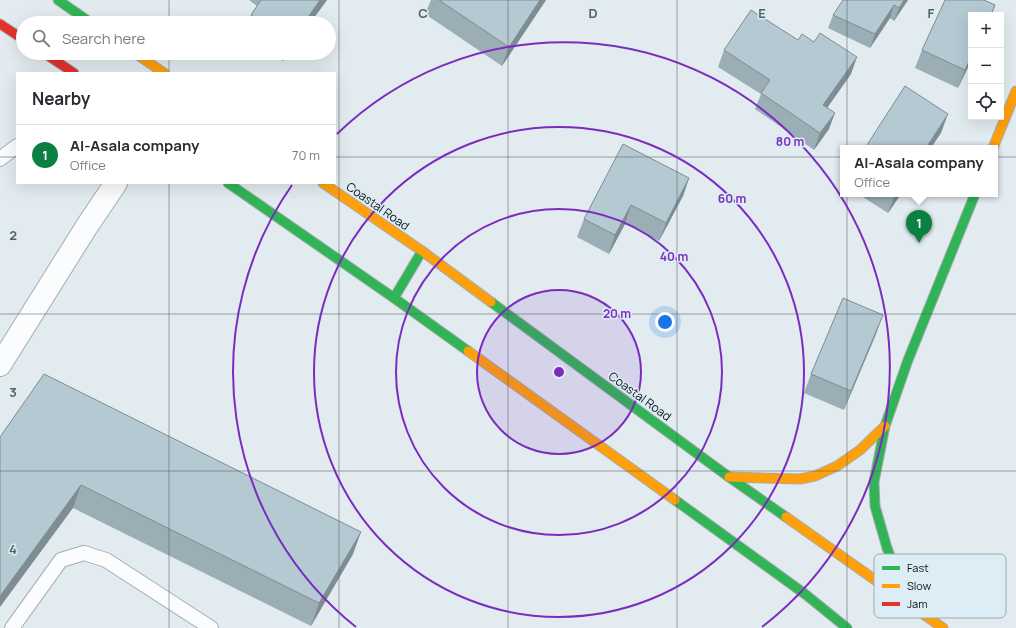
<!DOCTYPE html>
<meta charset="utf-8">
<style>
body{margin:0;font-family:Manrope,sans-serif;background:#f2f2f3;color:#2b2b33}
.controls{position:absolute;right:12px;top:12px;display:grid;overflow:hidden;border-radius:0px;box-shadow:0 4px 16px #0002}
.controls button{width:36px;height:36px;display:grid;place-items:center;padding:0;border:0;border-bottom:1px solid #e1e1e2;background:#fff;color:#2b2b33;font:20px sans-serif}
.you{position:absolute;left:665px;top:322px;width:14px;height:14px;margin:-10px;border:3px solid #fff;border-radius:50%;background:#1a73e8;box-shadow:0 0 0 6px #1a73e833}
.badge{display:grid;place-items:center;width:26px;height:26px;border-radius:50%;background:#0b8043;color:#fff;font-size:13px;font-weight:700}
.pin{position:absolute;translate:-50% -33px;filter:drop-shadow(0 1px 2px #0008)}
.pin::after{content:'';position:absolute;top:21px;width:14px;height:12px;background:inherit;clip-path:polygon(0 0,100% 0,50% 100%)}
.popup{position:absolute;left:840px;top:145px;width:158px;height:52px;box-sizing:border-box;display:grid;place-content:center;border-radius:0px;background:#fff;filter:drop-shadow(0 1px 3px #0005);font-size:13px;white-space:nowrap;color:#7c7c81}
.popup b{font-size:15px;color:#2b2b33}
.popup::after{content:'';position:absolute;left:50%;top:100%;margin-left:-8px;border:8px solid transparent;border-top-color:#fff}
.list{margin:0;padding:0;list-style:none}
h2{display:flex;justify-content:space-between;align-items:center;height:52px;margin:0;padding:0 16px;font-size:17px}
h2 small{font-size:13px;font-weight:400;color:#7c7c81}
.list li{display:grid;grid-template-columns:26px 1fr auto;gap:12px;align-items:center;box-sizing:border-box;height:60px;padding:0 16px;border-top:1px solid #e1e1e2}
.list b{display:block;font-size:15px;white-space:nowrap}
.list p{margin:0;font-size:13px;white-space:nowrap;color:#7c7c81}
.list em{font-size:13px;font-style:normal;color:#7c7c81}
.icon{flex:none;width:22px;height:22px;fill:none;stroke:currentColor;stroke-width:2;stroke-linecap:round;stroke-linejoin:round}
.map{position:relative;flex:none;width:1016px;height:628px;overflow:hidden}
.search{position:absolute;background:#fff;box-shadow:0 4px 16px #0002;left:16px;top:16px;width:320px;height:44px;display:flex;align-items:center;gap:10px;box-sizing:border-box;padding:0 14px;border-radius:22px;color:#7c7c81;font-size:15px}
.panel{position:absolute;background:#fff;box-shadow:0 4px 16px #0002;left:16px;top:72px;width:320px;height:112px;border-radius:0px}
.map>svg:first-child{display:block}
.lines{fill:none;stroke-linecap:round;stroke-linejoin:round}
.lane-casing{stroke:#a6adb0;stroke-width:16}
.street-casing{stroke:#a6adb0;stroke-width:24}
.fast-casing{stroke:#a6adb0;stroke-width:11}
.slow-casing{stroke:#a6adb0;stroke-width:11}
.jam-casing{stroke:#a6adb0;stroke-width:11}
.lane{stroke:#fbfcfd;stroke-width:14}
.street{stroke:#fbfcfd;stroke-width:22}
.fast{stroke:#30b455;stroke-width:9}
.slow{stroke:#ff9f0a;stroke-width:9}
.jam{stroke:#e5322d;stroke-width:9}
.wall{fill:#9badb5}
.shaded-wall{fill:#7e8d93}
.building{fill:#b4c9d2;stroke:#7e8d93}
.grid{fill:none;stroke:#585f63;stroke-width:1;stroke-opacity:0.55}
.ring{fill:none;stroke:#7b2cbf;stroke-width:2}
.labels{text-anchor:middle;dominant-baseline:central;stroke-width:3;stroke-linejoin:round;paint-order:stroke}
.street-label{font-size:12px;fill:#0e1417;stroke:#dcedf5}
.key{fill:#dcedf5;stroke:#9eacb2;stroke-width:1}
.key-label{font-size:11px;fill:#0e1417}
.grid-label{font-size:13px;text-anchor:middle;font-weight:bold;fill:#585f63;stroke:#dcedf5;stroke-width:3;stroke-linejoin:round;paint-order:stroke}
.centre{fill:#7b2cbf;stroke:#dcedf5;stroke-width:2}
.ring-label{font-size:12px;text-anchor:middle;font-weight:bold;fill:#7b2cbf;stroke:#dcedf5;stroke-width:3;stroke-linejoin:round;paint-order:stroke}
</style>
<div class="map">
<svg width="1016" height="628" viewBox="0 0 1016 628">
<rect width="100%" height="100%" fill="#e2ebef"/>
<g class="lines">
<defs>
<g id="lane">
<polyline points="0,159 17,146"/>
<polyline points="12,628 61,560 84,553 106,560 211,628"/>
</g>
<polyline id="street" points="0,365 87,226 116,183"/>
<g id="fast">
<polyline points="58,0 91,23"/>
<polyline points="228,183 394,298 468,351"/>
<polyline points="394,298 422,251"/>
<polyline points="491,302 729,477 786,517"/>
<polyline points="675,500 805,594 847,628"/>
<polyline points="909,604 887,548 875,506 874,482 885,426 908,360 975,194"/>
</g>
<g id="slow">
<polyline points="135,53 164,73"/>
<polyline points="993,148 1016,91"/>
<polyline points="323,183 422,251 491,302"/>
<polyline points="468,351 675,500"/>
<polyline points="729,477 800,479 815,476 837,466 860,450 885,426"/>
<polyline points="786,517 943,628"/>
</g>
<g id="jam">
<polyline points="0,24 23,39"/>
<polyline points="44,53 74,73"/>
</g>
</defs>
<use href="#lane" class="lane-casing"/>
<use href="#street" class="street-casing"/>
<use href="#fast" class="fast-casing"/>
<use href="#slow" class="slow-casing"/>
<use href="#jam" class="jam-casing"/>
<use href="#lane" class="lane"/>
<use href="#street" class="street"/>
<use href="#fast" class="fast"/>
<use href="#slow" class="slow"/>
<use href="#jam" class="jam"/>
</g>
<g class="wall">
<polygon points="249,0 327,0 310,23 248,23 251,15 257,6"/>
<polygon points="431,0 546,0 502,66 425,14"/>
<polygon points="908,0 894,21 890,18 870,48 828,28 833,15"/>
<polygon points="945,0 984,0 995,5 992,15 971,15 971,61 958,88 915,68 922,50"/>
<polygon points="724,50 851,74 827,108 829,129 814,150 755,109 761,94 718,67"/>
<polygon points="271,53 289,53 283,61"/>
<polygon points="689,178 683,196 659,241 625,224 609,254 577,237 584,219"/>
<polygon points="858,194 901,194 888,213"/>
<polygon points="876,334 844,410 804,393 811,374"/>
<polygon points="0,437 353,554 311,626 73,508"/>
</g>
<g class="shaded-wall">
<polygon points="320,0 327,0 310,23 304,23"/>
<polygon points="540,0 546,0 502,66 509,47"/>
<polygon points="904,0 908,0 894,21 899,8"/>
<polygon points="894,5 890,18 870,48 875,34"/>
<polygon points="286,53 289,53 283,61"/>
<polygon points="857,57 851,74 817,122 823,105"/>
<polygon points="971,57 971,61 958,88 965,70"/>
<polygon points="835,113 829,129 814,150 820,133"/>
<polygon points="948,114 941,133 931,148 926,148"/>
<polygon points="689,178 683,196 659,241 666,223"/>
<polygon points="896,194 901,194 888,213 895,195"/>
<polygon points="631,205 625,224 609,254 615,235"/>
<polygon points="883,315 876,334 844,410 851,391"/>
<polygon points="81,485 73,508 0,607 0,596"/>
<polygon points="361,532 353,554 311,626 319,603"/>
</g>
<g class="building">
<polygon points="261,0 320,0 304,23 262,23 251,15"/>
<polygon points="439,0 540,0 509,47"/>
<polygon points="843,0 904,0 899,8 894,5 875,34 833,15"/>
<polygon points="945,0 984,0 995,5 991,15 971,15 971,57 965,70 922,50"/>
<polygon points="751,10 798,40 802,34 814,42 820,33 857,57 823,105 835,113 820,133 761,93 770,80 724,50"/>
<polygon points="905,86 948,114 926,148 865,148"/>
<polygon points="623,144 689,178 666,223 631,205 615,235 584,219"/>
<polygon points="843,298 883,315 851,391 811,374"/>
<polygon points="44,374 361,532 319,603 81,485 0,596 0,437"/>
</g>
<path class="grid" d="M 169,0 L 169,23M 339,0 L 339,628M 508,0 L 508,628M 677,0 L 677,628M 847,0 L 847,628M 169,53 L 169,73M 0,157 L 17,157M 335,157 L 1016,157M 169,183 L 169,628M 0,314 L 1016,314M 0,471 L 1016,471"/>
<circle cx="559" cy="372" r="82" fill="#7b2cbf" fill-opacity=".12"/>
<g class="ring">
<circle cx="559" cy="372" r="82"/>
<circle cx="559" cy="372" r="163"/>
<circle cx="559" cy="372" r="245"/>
<path d="M356 627A326 326 0 0 1 292 185M337 134A326 326 0 1 1 762 627"/>
</g>
<g class="labels">
<g class="street-label">
<text transform="translate(378 206) rotate(35)">Coastal Road</text>
<text transform="translate(640 396) rotate(36)">Coastal Road</text>
</g>
</g>
<rect x="874" y="554" width="132" height="64" rx="6" class="key"/>
<rect x="882" y="566" width="18" height="4" fill="#30b455"/>
<rect x="882" y="584" width="18" height="4" fill="#ff9f0a"/>
<rect x="882" y="602" width="18" height="4" fill="#e5322d"/>
<g class="key-label">
<text x="907" y="572">Fast</text>
<text x="907" y="590">Slow</text>
<text x="907" y="608">Jam</text>
</g>
<g class="grid-label">
<text x="423" y="18">C</text>
<text x="593" y="18">D</text>
<text x="762" y="18">E</text>
<text x="931" y="18">F</text>
<text x="13" y="240">2</text>
<text x="13" y="397">3</text>
<text x="13" y="554">4</text>
</g>
<circle cx="559" cy="372" r="6" class="centre"/>
<g class="ring-label">
<text x="790" y="146">80 m</text>
<text x="732" y="203">60 m</text>
<text x="674" y="261">40 m</text>
<text x="617" y="318">20 m</text>
</g>
</svg>
<div class="controls">
<button>+</button>
<button>−</button>
<button><svg class="icon" aria-label="locate" viewBox="0 0 24 24"><circle cx="12" cy="12" r="6"/><path d="M12 2v4M12 18v4M2 12h4M18 12h4"/></svg></button>
</div>
<div class="you"></div>
<div class="pin badge" style="left:919px;top:243px">1</div>
<div class="popup"><b>Al-Asala company</b>Office</div>
<div class="search"><svg class="icon" aria-label="search" viewBox="0 0 24 24"><circle cx="10" cy="10" r="6"/><path d="M15 15l6 6"/></svg>Search here</div>
<section class="panel">
<h2>Nearby<small></small></h2>
<ul class="list">
<li><span class="badge">1</span><div><b>Al-Asala company</b><p>Office</p></div><em>70 m</em></li>
</ul>
</section>
</div>
